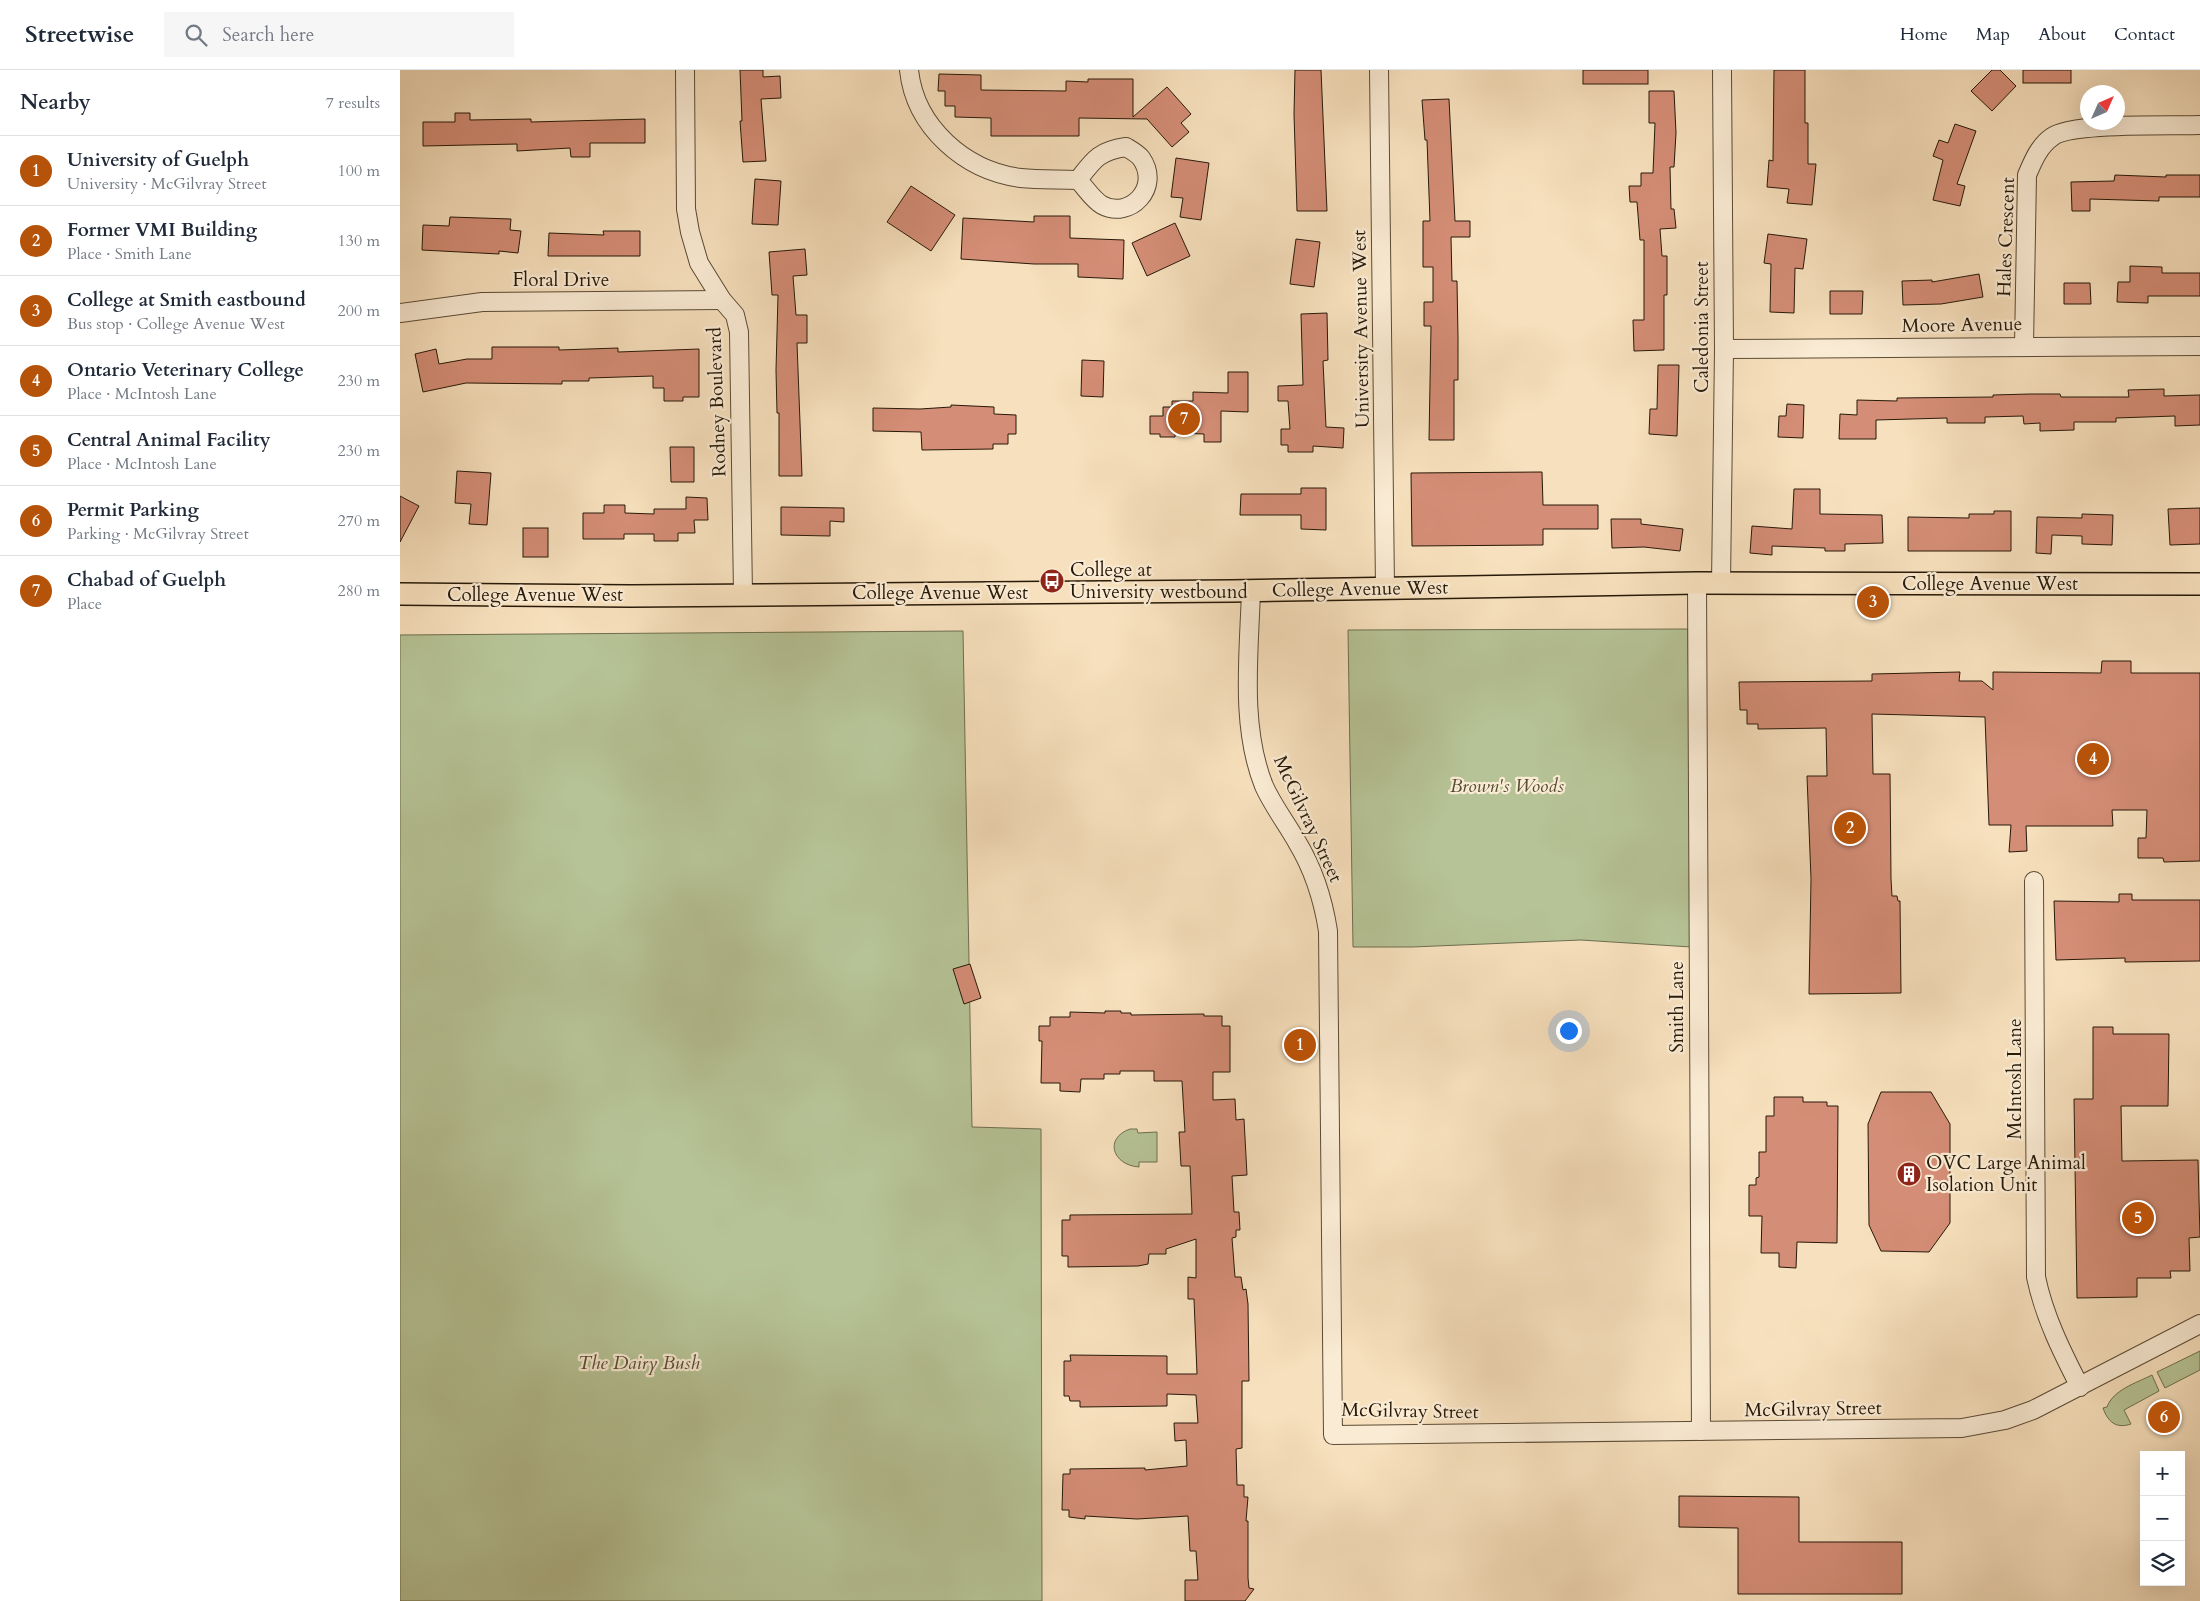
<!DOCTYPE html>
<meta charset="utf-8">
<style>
body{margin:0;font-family:Cardo,serif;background:#f6f6f7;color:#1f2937}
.controls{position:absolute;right:15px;bottom:15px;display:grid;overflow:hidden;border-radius:0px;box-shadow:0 5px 20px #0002}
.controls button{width:45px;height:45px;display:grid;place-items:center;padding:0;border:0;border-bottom:1px solid #e0e1e3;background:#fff;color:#1f2937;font:25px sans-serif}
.compass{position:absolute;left:1680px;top:15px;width:45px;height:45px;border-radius:50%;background:#fff;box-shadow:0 5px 20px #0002;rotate:45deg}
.you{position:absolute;left:1168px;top:960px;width:18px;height:18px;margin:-12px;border:4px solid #fff;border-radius:50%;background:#1a73e8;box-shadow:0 0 0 8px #1a73e833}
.badge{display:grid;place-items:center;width:32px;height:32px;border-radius:50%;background:#b45309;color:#fff;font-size:16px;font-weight:700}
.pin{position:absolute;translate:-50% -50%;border:2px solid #fff;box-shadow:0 1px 5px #0006}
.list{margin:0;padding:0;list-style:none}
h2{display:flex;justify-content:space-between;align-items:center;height:65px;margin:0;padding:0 20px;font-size:21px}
h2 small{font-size:16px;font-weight:400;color:#747a83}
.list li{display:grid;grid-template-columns:32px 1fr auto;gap:15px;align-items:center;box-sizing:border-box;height:70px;padding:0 20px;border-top:1px solid #e0e1e3}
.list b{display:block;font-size:19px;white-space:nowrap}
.list p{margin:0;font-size:16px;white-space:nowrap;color:#747a83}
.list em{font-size:16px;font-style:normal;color:#747a83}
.icon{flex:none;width:28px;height:28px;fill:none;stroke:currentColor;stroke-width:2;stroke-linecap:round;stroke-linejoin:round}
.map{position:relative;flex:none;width:1800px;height:1531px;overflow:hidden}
header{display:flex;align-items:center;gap:30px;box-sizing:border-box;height:70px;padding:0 25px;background:#fff;border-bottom:1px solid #e0e1e3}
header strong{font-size:24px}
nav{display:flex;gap:28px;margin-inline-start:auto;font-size:18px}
.search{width:350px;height:45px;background:#f6f6f7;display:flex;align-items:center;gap:12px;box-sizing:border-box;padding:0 18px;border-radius:0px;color:#747a83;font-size:19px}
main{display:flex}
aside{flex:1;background:#fff}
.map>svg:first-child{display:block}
.green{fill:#b6c396;stroke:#6e6e4f}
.building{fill:#d48d76;stroke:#271908}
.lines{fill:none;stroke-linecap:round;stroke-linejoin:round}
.minor-casing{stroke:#5b4b35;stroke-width:20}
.major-casing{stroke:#271908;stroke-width:24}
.minor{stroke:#faebd4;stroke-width:18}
.major{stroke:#f7e0bd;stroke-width:21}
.labels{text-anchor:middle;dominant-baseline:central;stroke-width:4.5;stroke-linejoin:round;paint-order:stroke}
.street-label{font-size:19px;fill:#271908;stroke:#faebd4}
.poi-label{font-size:19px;fill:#271908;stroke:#faebd4;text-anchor:start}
.park-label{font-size:19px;font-style:italic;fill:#524c33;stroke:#faebd4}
</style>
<header>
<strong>Streetwise</strong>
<div class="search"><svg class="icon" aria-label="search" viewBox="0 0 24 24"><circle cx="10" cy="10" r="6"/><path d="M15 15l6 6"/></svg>Search here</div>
<nav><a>Home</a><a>Map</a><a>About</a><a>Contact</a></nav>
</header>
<main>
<aside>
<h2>Nearby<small>7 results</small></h2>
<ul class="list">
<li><span class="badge">1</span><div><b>University of Guelph</b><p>University · McGilvray Street</p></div><em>100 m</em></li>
<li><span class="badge">2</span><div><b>Former VMI Building</b><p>Place · Smith Lane</p></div><em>130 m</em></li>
<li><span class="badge">3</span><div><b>College at Smith eastbound</b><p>Bus stop · College Avenue West</p></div><em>200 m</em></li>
<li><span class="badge">4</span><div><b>Ontario Veterinary College</b><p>Place · McIntosh Lane</p></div><em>230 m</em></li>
<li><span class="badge">5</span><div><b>Central Animal Facility</b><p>Place · McIntosh Lane</p></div><em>230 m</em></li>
<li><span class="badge">6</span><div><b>Permit Parking</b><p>Parking · McGilvray Street</p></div><em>270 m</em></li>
<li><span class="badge">7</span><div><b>Chabad of Guelph</b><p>Place</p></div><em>280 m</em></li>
</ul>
</aside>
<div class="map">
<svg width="1800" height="1531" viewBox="0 0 1800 1531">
<rect width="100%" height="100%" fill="#f7e0bd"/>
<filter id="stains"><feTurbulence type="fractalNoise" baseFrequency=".004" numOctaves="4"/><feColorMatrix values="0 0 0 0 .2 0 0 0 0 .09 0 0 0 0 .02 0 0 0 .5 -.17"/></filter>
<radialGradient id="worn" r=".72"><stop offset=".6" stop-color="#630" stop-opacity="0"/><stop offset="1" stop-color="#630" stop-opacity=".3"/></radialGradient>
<g class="green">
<polygon points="1288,559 1291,877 1181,870 1012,877 953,877 948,560"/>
<polygon points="563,561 572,1057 641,1059 642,1531 0,1531 0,565"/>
<path d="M 730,1059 L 737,1059 L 738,1063 L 757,1062 L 757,1092 L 739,1092 L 739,1097 C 712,1095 704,1068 730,1059 Z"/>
<polygon points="1800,1281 1800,1300 1765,1318 1757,1302"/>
<path d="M 1752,1305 L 1759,1321 L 1724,1340 L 1731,1354 C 1716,1359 1708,1352 1703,1338 L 1707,1337 C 1713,1320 1736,1313 1752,1305 Z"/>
</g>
<g class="building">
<polygon points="340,0 363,0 363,7 380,6 381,28 361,29 366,91 343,92 340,51 342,51"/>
<polygon points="895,0 921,0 927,141 897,141 894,44"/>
<rect x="1183" y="0" width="65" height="14"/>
<polygon points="1374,0 1405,0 1405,53 1408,53 1408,94 1416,94 1412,135 1387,133 1389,119 1367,117 1369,90 1373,91"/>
<polygon points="1592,0 1600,0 1616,16 1592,41 1571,21"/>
<rect x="1623" y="0" width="48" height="13"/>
<polygon points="539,4 581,5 581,20 666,21 666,11 688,12 688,9 733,9 733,47 767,17 791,44 781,53 789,62 772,77 747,49 679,48 679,66 591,66 591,48 555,47 555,36 545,36 545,21 538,21"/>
<polygon points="1249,21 1274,21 1276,63 1274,97 1270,97 1271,139 1274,139 1276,158 1260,159 1262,186 1267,186 1267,225 1264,225 1264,280 1234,281 1233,250 1244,250 1244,170 1240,170 1237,132 1230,132 1229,116 1241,116 1241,103 1253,103 1255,53 1249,53"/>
<polygon points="1049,29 1055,151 1070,151 1070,167 1051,167 1052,211 1057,211 1058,268 1058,310 1054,310 1054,370 1029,370 1031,256 1024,256 1024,232 1033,232 1033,197 1023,197 1023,151 1030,151 1027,70 1025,70 1022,30"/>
<polygon points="55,43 70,43 70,50 131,49 131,52 245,49 245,73 190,73 190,87 171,87 170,78 117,81 117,74 23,76 23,52 55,52"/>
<polygon points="1555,54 1576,61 1557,114 1565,116 1560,136 1533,130 1543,90 1533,86 1539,70 1548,73"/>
<polygon points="776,88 809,93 801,150 780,147 783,128 771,127"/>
<polygon points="1715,105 1766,107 1766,105 1800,105 1800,127 1759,127 1759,131 1690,129 1690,141 1672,141 1671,112 1714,111"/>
<polygon points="355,109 381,111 378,155 352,154"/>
<polygon points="511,116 555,145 531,181 487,152"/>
<polygon points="634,146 670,146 670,168 724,170 723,209 678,207 678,194 634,194 561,189 563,148 634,152"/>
<polygon points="50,147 111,149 110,160 121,161 118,183 99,181 99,184 22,180 23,155 49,156"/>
<polygon points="775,153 790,186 747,206 732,173"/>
<polygon points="203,161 240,161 240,186 148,186 149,163 204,165"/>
<polygon points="1368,164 1407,169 1403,199 1395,198 1394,243 1370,242 1371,194 1364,193"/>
<polygon points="896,169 920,172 914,217 890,214"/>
<polygon points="405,179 407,205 393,206 396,245 407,245 407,273 397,273 402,406 379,406 379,343 377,343 376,300 378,225 372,225 369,182"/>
<polygon points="1730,196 1762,197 1762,203 1800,203 1800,226 1748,226 1748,233 1717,232 1718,212 1730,212"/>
<polygon points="1579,204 1583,227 1541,234 1503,235 1502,211 1532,210 1532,212"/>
<polygon points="1664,213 1690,213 1691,234 1664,234"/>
<polygon points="1430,221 1463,221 1462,244 1430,244"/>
<polygon points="927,243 928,290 923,291 926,357 944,358 943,378 913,376 913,382 888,382 888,375 881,375 881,359 890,359 888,331 878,331 878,316 903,315 901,244"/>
<polygon points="92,277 159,277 159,280 218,278 218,282 299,279 299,327 283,327 283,331 264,331 264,318 253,318 253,306 189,308 189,311 162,311 162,314 66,313 23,322 15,284 36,279 39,294 67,289 92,289"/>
<polygon points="682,290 704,291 703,327 681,326"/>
<polygon points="1258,295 1279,295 1277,366 1249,364 1250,339 1257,339"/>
<polygon points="828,302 848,302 848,342 821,341 821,372 804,372 804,364 775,363 775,367 760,367 760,364 750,364 750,346 763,346 763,337 772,337 772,331 793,331 793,322 828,323"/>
<polygon points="1764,319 1764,326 1800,325 1800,355 1775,356 1775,346 1716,348 1716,352 1674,352 1674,360 1640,361 1640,353 1624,354 1623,346 1585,347 1585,353 1547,353 1547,348 1476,350 1476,369 1439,369 1440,344 1457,345 1457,330 1497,331 1497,328 1593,327 1593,325 1630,324 1660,324 1661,327 1729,327 1728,320"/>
<polygon points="1387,334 1404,335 1403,368 1378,367 1379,346 1386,346"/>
<polygon points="551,335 594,337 594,344 616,345 616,364 608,364 608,374 593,374 593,379 522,380 521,362 473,361 473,338 520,339 551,337"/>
<polygon points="270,377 294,377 294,412 271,412"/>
<polygon points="57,401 91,403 87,455 69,454 71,434 55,433"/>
<polygon points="1142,402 1143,435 1198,435 1198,459 1143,459 1143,475 1012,476 1011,403"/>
<polygon points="901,418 926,418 926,460 901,459 901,445 840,445 841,424 901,424"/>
<polygon points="1394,419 1420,419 1420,444 1482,445 1483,473 1445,474 1445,481 1425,481 1425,478 1372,476 1372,485 1350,483 1352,456 1392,459"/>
<polygon points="0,426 19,436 0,472"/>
<polygon points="286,427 307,428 308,450 294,450 295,463 278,463 278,471 254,471 254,464 224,464 224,469 183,469 183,443 204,443 204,435 225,435 225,443 254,444 254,439 286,439"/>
<polygon points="381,437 444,438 444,452 430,451 430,466 381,465"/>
<polygon points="1800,438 1800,474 1770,475 1768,439"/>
<polygon points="1594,441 1611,441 1611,481 1508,481 1508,447 1569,448 1569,444 1594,444"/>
<polygon points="1682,444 1713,445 1712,475 1682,474 1682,466 1652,465 1651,484 1636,483 1637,447 1682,448"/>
<polygon points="1211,449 1241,449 1241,454 1283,459 1280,481 1244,477 1212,478"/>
<rect x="123" y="458" width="25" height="29"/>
<polygon points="1702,591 1731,591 1731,603 1800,603 1800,791 1764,792 1763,788 1738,788 1738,768 1746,768 1747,740 1712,740 1713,756 1626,756 1627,781 1609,782 1611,755 1589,755 1585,647 1472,644 1473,704 1490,704 1491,809 1492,826 1497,826 1498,831 1500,831 1501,923 1409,924 1411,809 1407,706 1427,706 1426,658 1358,659 1358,654 1347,654 1347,640 1340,640 1339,612 1472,611 1472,604 1560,602 1559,611 1582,611 1593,620 1593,602 1701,603"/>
<polygon points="1719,824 1732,824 1732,830 1800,830 1800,891 1725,892 1725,888 1656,890 1654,831 1719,832"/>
<polygon points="570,894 581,928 564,934 553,899"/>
<polygon points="705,941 721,941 721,943 731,943 731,945 804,944 804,946 822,946 822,956 830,956 830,1002 813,1002 813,1030 835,1029 836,1050 844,1049 847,1105 832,1106 834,1142 839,1142 840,1160 836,1160 836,1167 832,1168 835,1207 841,1207 843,1220 846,1219 848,1234 849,1311 842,1311 842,1378 836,1379 837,1415 844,1415 844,1427 848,1427 846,1451 848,1451 848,1508 849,1518 854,1519 845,1531 785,1531 785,1510 798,1510 796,1481 790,1481 788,1446 737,1449 685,1446 685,1449 669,1447 669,1440 662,1440 663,1404 670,1404 670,1399 745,1398 745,1400 787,1396 786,1370 775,1371 774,1353 798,1353 796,1325 767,1324 767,1336 680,1337 680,1331 670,1331 669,1326 664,1326 664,1291 671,1291 670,1285 767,1286 767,1304 797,1304 794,1229 788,1229 788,1207 796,1208 796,1169 766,1179 766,1184 749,1184 748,1194 738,1196 668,1197 668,1186 662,1186 662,1150 670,1150 670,1145 792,1144 790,1096 781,1096 779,1062 785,1062 782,1011 754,1011 754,1001 720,1001 720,1004 704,1004 704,1009 681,1009 680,1022 660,1021 660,1013 641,1013 642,971 639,971 639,956 650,956 650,947 670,947 670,942 705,943"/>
<polygon points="1693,957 1713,957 1713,964 1769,964 1768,1036 1721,1036 1722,1091 1798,1090 1800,1167 1789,1168 1790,1201 1770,1201 1771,1208 1737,1208 1737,1227 1677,1228 1674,1029 1693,1029"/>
<polygon points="1481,1022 1531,1022 1550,1054 1550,1153 1529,1182 1481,1181 1469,1155 1468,1054"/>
<polygon points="1374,1027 1403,1027 1403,1032 1427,1032 1427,1036 1438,1036 1437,1173 1397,1172 1396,1198 1379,1197 1379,1183 1361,1183 1362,1146 1349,1146 1349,1115 1356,1115 1356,1108 1359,1107 1359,1082 1366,1082 1366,1046 1374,1046"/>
<polygon points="1279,1426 1399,1427 1399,1472 1502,1472 1502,1524 1338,1524 1338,1458 1279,1457"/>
</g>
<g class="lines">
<defs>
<g id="minor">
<polyline points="285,0 286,139 290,162 299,193 322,230 335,245 339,262 343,524"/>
<path d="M 509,0 C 515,57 565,101 621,108 C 640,110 659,109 678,110 C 685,117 693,130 702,135 C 729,150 762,118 741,88 C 738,84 731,80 726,77 C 699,81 694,89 678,110"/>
<polyline points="979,0 985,518"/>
<polyline points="0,243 82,232 322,230"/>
<path d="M 1624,276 L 1627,105 C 1633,91 1639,76 1652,67 C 1670,52 1772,56 1800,55"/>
<polyline points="1324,279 1800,276"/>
<polyline points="1297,513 1301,1361"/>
<polyline points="1321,514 1324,279 1322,0"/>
<path d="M 851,521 C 849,585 840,656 864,716 C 873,736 887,754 897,772 C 914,800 923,829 928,861 L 933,1365 L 1562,1358 L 1605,1350 L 1633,1340 L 1800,1254"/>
<path d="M 1634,811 L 1636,1207 C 1644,1246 1662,1282 1680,1317"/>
</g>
<polyline id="major" points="0,524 231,526 832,521 1297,513 1800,514"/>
</defs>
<use href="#minor" class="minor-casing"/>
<use href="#major" class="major-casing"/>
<use href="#minor" class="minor"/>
<use href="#major" class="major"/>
</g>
<defs>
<symbol id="bus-disc" viewBox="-11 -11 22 22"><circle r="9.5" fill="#8f2418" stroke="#faebd4"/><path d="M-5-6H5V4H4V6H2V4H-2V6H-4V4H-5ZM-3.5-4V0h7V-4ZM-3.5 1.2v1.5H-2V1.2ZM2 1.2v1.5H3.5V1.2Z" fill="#fff"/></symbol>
<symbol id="building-disc" viewBox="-11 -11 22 22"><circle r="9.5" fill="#8f2418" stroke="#faebd4"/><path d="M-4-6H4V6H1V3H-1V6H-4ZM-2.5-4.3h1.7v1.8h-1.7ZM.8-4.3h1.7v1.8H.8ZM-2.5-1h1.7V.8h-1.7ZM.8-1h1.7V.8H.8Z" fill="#fff"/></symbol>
</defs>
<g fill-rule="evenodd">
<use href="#bus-disc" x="638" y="497" width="28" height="28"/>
<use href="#building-disc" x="1495" y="1090" width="28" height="28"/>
</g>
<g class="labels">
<g class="street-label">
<text transform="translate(1606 167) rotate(-88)">Hales Crescent</text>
<text x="161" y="210">Floral Drive</text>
<text transform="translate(1562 255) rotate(-1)">Moore Avenue</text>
<text transform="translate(1302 257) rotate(-90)">Caledonia Street</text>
<text transform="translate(961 259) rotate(-91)">University Avenue West</text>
<text transform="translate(317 332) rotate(-92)">Rodney Boulevard</text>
<text x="1590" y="514">College Avenue West</text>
<text transform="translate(960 519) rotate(-1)">College Avenue West</text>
<text x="540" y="523">College Avenue West</text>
<text x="135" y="525">College Avenue West</text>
<text transform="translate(908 749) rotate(65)">McGilvray Street</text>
<text transform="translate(1277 937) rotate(-90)">Smith Lane</text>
<text transform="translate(1615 1009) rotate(-90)">McIntosh Lane</text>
<text transform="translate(1413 1339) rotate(-1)">McGilvray Street</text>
<text transform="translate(1010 1341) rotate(1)">McGilvray Street</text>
</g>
<g class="poi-label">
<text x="670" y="500">College at<tspan x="670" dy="22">University westbound</tspan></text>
<text x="1526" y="1093">OVC Large Animal<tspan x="1526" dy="22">Isolation Unit</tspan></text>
</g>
<g class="park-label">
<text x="1107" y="716">Brown's Woods</text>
<text x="239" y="1293">The Dairy Bush</text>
</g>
</g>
<rect width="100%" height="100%" filter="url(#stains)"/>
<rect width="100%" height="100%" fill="url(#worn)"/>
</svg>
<div class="controls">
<button>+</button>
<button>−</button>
<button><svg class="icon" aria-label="layers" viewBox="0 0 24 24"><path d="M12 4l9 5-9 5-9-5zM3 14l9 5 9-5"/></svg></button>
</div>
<svg class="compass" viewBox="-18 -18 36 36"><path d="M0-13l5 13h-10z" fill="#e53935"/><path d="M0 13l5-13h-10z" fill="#747a83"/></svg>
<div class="you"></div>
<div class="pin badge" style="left:900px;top:975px">1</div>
<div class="pin badge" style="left:1450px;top:758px">2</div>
<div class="pin badge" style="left:1473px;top:532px">3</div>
<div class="pin badge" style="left:1693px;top:689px">4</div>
<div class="pin badge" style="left:1738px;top:1148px">5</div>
<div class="pin badge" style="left:1764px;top:1347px">6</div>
<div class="pin badge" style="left:784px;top:349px">7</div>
</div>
</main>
